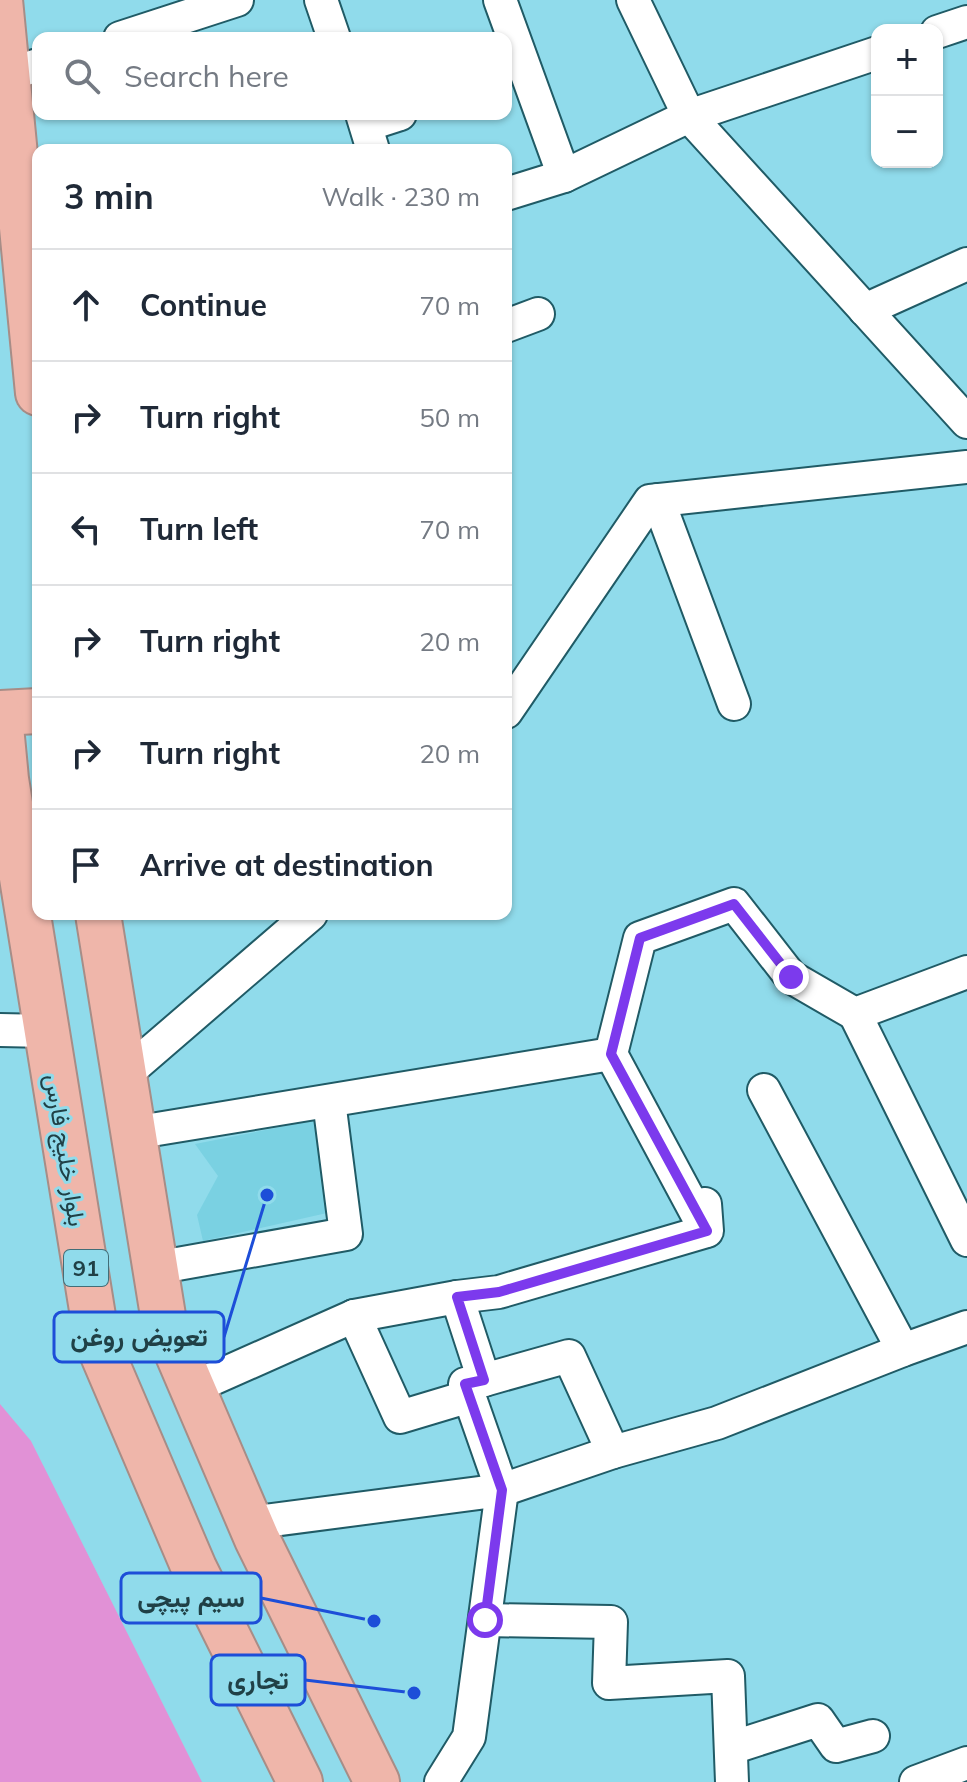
<!DOCTYPE html>
<meta charset="utf-8">
<style>
body{margin:0;font-family:Mulish,Vazirmatn,sans-serif;background:#f6f6f7;color:#1f2937}
.controls{position:absolute;right:24px;top:24px;display:grid;overflow:hidden;border-radius:16px;box-shadow:0 2px 6px #0004}
.controls button{width:72px;height:72px;display:grid;place-items:center;padding:0;border:0;border-bottom:2px solid #e0e1e3;background:#fff;color:#1f2937;font:40px sans-serif}
.stop{position:absolute;width:24px;height:24px;margin:-18px;border:6px solid #7c3aed;border-radius:50%;background:#fff}
.stop.end{background:#7c3aed;border-color:#fff;box-shadow:0 2px 8px #0008}
.list{margin:0;padding:0;list-style:none}
h2{display:flex;justify-content:space-between;align-items:center;height:104px;margin:0;padding:0 32px;font-size:34px}
h2 small{font-size:26px;font-weight:400;color:#747a83}
.list li{display:grid;grid-template-columns:52px 1fr auto;gap:24px;align-items:center;box-sizing:border-box;height:112px;padding:0 32px;border-top:2px solid #e0e1e3}
.list b{display:block;font-size:30px;white-space:nowrap}
.list em{font-size:26px;font-style:normal;color:#747a83}
.icon{flex:none;width:44px;height:44px;fill:none;stroke:currentColor;stroke-width:2;stroke-linecap:round;stroke-linejoin:round}
.map{position:relative;flex:none;width:967px;height:1782px;overflow:hidden}
.search{position:absolute;background:#fff;box-shadow:0 2px 6px #0004;left:32px;top:32px;width:480px;height:88px;display:flex;align-items:center;gap:20px;box-sizing:border-box;padding:0 28px;border-radius:16px;color:#747a83;font-size:30px}
.panel{position:absolute;background:#fff;box-shadow:0 2px 6px #0004;left:32px;top:144px;width:480px;height:776px;border-radius:16px}
.map>svg:first-child{display:block}
.built{fill:#7ad1e2}
.green{fill:#e191d6}
.lines{fill:none;stroke-linecap:round;stroke-linejoin:round}
.street-casing{stroke:#205b66;stroke-width:36}
.highway-casing{stroke:#a78d87;stroke-width:48}
.street{stroke:#fff;stroke-width:32}
.highway{stroke:#efb6aa;stroke-width:44}
.route{stroke:#7c3aed;stroke-width:10}
.labels{text-anchor:middle;dominant-baseline:central;stroke-width:6;stroke-linejoin:round;paint-order:stroke}
.shield{fill:#90dbeb;stroke:#426e78;stroke-width:2}
.shield-label{font-size:22px;font-weight:bold;fill:#204046}
.street-label{font-size:24px;fill:#204046;stroke:#90dbeb}
.leader{fill:none;stroke:#1d4ed8;stroke-width:3}
.callout-dot{fill:#1d4ed8;stroke:#90dbeb;stroke-width:3}
.callout{fill:#90dbeb;stroke:#1d4ed8;stroke-width:3}
.callout-label{font-size:26px;text-anchor:middle;font-weight:bold;fill:#204046}
</style>
<div class="map">
<svg width="967" height="1782" viewBox="0 0 967 1782">
<rect width="100%" height="100%" fill="#90dbeb"/>
<polygon class="built" points="316,1120 327,1213 203,1241 197,1215 218,1176 195,1144"/>
<polygon class="green" points="0,1404 31,1441 202,1782 0,1782"/>
<g class="lines">
<defs>
<g id="street">
<polyline points="321,0 334,38"/>
<polyline points="500,0 564,176"/>
<polyline points="633,0 689,116 877,53"/>
<polyline points="937,32 967,22"/>
<polyline points="120,38 237,0"/>
<polyline points="7,75 38,65"/>
<polyline points="362,114 373,150"/>
<polyline points="366,125 400,114"/>
<polyline points="506,194 564,176 689,116 967,422"/>
<polyline points="865,310 967,264"/>
<polyline points="506,326 538,314"/>
<polyline points="658,500 734,704"/>
<polyline points="506,712 650,501 967,467"/>
<polyline points="855,1014 967,1240"/>
<polyline points="0,1030 47,1031"/>
<polyline points="611,1054 706,1231"/>
<polyline points="124,1075 311,914"/>
<polyline points="764,1090 903,1350"/>
<polyline points="133,1133 611,1054 640,938 734,904 791,977 855,1014 967,972"/>
<polyline points="155,1268 346,1234 329,1101"/>
<polyline points="354,1316 400,1417 470,1396"/>
<polyline points="484,1380 465,1384 502,1490 613,1452 717,1423 903,1350 967,1327"/>
<polyline points="192,1388 354,1316 457,1297"/>
<polyline points="613,1452 569,1356 484,1380 457,1297 499,1292 707,1231 705,1204"/>
<polyline points="250,1523 502,1490 469,1737 441,1782"/>
<polyline points="485,1620 611,1622 609,1683 728,1676 732,1782"/>
<polyline points="731,1748 818,1720 836,1746 873,1736"/>
<polyline points="916,1782 967,1763"/>
</g>
<g id="highway">
<polyline points="0,0 38,393"/>
<polyline points="0,713 38,711"/>
<polyline points="0,716 6,779 97,1341 194,1568 300,1782"/>
<polyline points="98,914 164,1322 257,1539 377,1782"/>
</g>
</defs>
<use href="#street" class="street-casing"/>
<use href="#highway" class="highway-casing"/>
<use href="#street" class="street"/>
<use href="#highway" class="highway"/>
</g>
<g class="lines">
<polyline class="route" points="485,1620 502,1490 465,1384 484,1380 457,1297 499,1292 707,1231 611,1054 640,938 734,904 791,977"/>
</g>
<g class="labels">
<rect class="shield" x="64" y="1250" width="44" height="36" rx="6"/>
<g class="shield-label">
<text x="86" y="1268">91</text>
</g>
<g class="street-label">
<text transform="translate(66 1150) rotate(81)">بلوار خلیج فارس</text>
</g>
</g>
<path class="leader" d="M267 1195L224 1337M374 1621L261 1598M414 1693L305 1680"/>
<g class="callout-dot">
<circle cx="267" cy="1195" r="8"/>
<circle cx="374" cy="1621" r="8"/>
<circle cx="414" cy="1693" r="8"/>
</g>
<g class="callout">
<rect x="54" y="1312" width="170" height="50" rx="8"/>
<rect x="121" y="1573" width="140" height="50" rx="8"/>
<rect x="211" y="1655" width="94" height="50" rx="8"/>
</g>
<g class="callout-label">
<text x="139" y="1346">تعویض روغن</text>
<text x="191" y="1607">سیم پیچی</text>
<text x="258" y="1689">تجاری</text>
</g>
</svg>
<div class="controls">
<button>+</button>
<button>−</button>
</div>
<div class="stop" style="left:485px;top:1620px"></div>
<div class="stop end" style="left:791px;top:977px"></div>
<div class="search"><svg class="icon" aria-label="search" viewBox="0 0 24 24"><circle cx="10" cy="10" r="6"/><path d="M15 15l6 6"/></svg>Search here</div>
<section class="panel">
<h2>3 min<small>Walk · 230 m</small></h2>
<ul class="list">
<li><svg class="icon" aria-label="ahead" viewBox="0 0 24 24"><path d="M12 20V5M6 11l6-6 6 6"/></svg><div><b>Continue</b></div><em>70 m</em></li>
<li><svg class="icon" aria-label="right" viewBox="0 0 24 24"><path d="M7 20v-9h11M14 6l5 5-5 5"/></svg><div><b>Turn right</b></div><em>50 m</em></li>
<li><svg class="icon" aria-label="left" viewBox="0 0 24 24"><path d="M17 20v-9H6M10 6l-5 5 5 5"/></svg><div><b>Turn left</b></div><em>70 m</em></li>
<li><svg class="icon" aria-label="right" viewBox="0 0 24 24"><path d="M7 20v-9h11M14 6l5 5-5 5"/></svg><div><b>Turn right</b></div><em>20 m</em></li>
<li><svg class="icon" aria-label="right" viewBox="0 0 24 24"><path d="M7 20v-9h11M14 6l5 5-5 5"/></svg><div><b>Turn right</b></div><em>20 m</em></li>
<li><svg class="icon" aria-label="arrive" viewBox="0 0 24 24"><path d="M6 21V4h12l-3 4 3 4H6"/></svg><div><b>Arrive at destination</b></div></li>
</ul>
</section>
</div>
